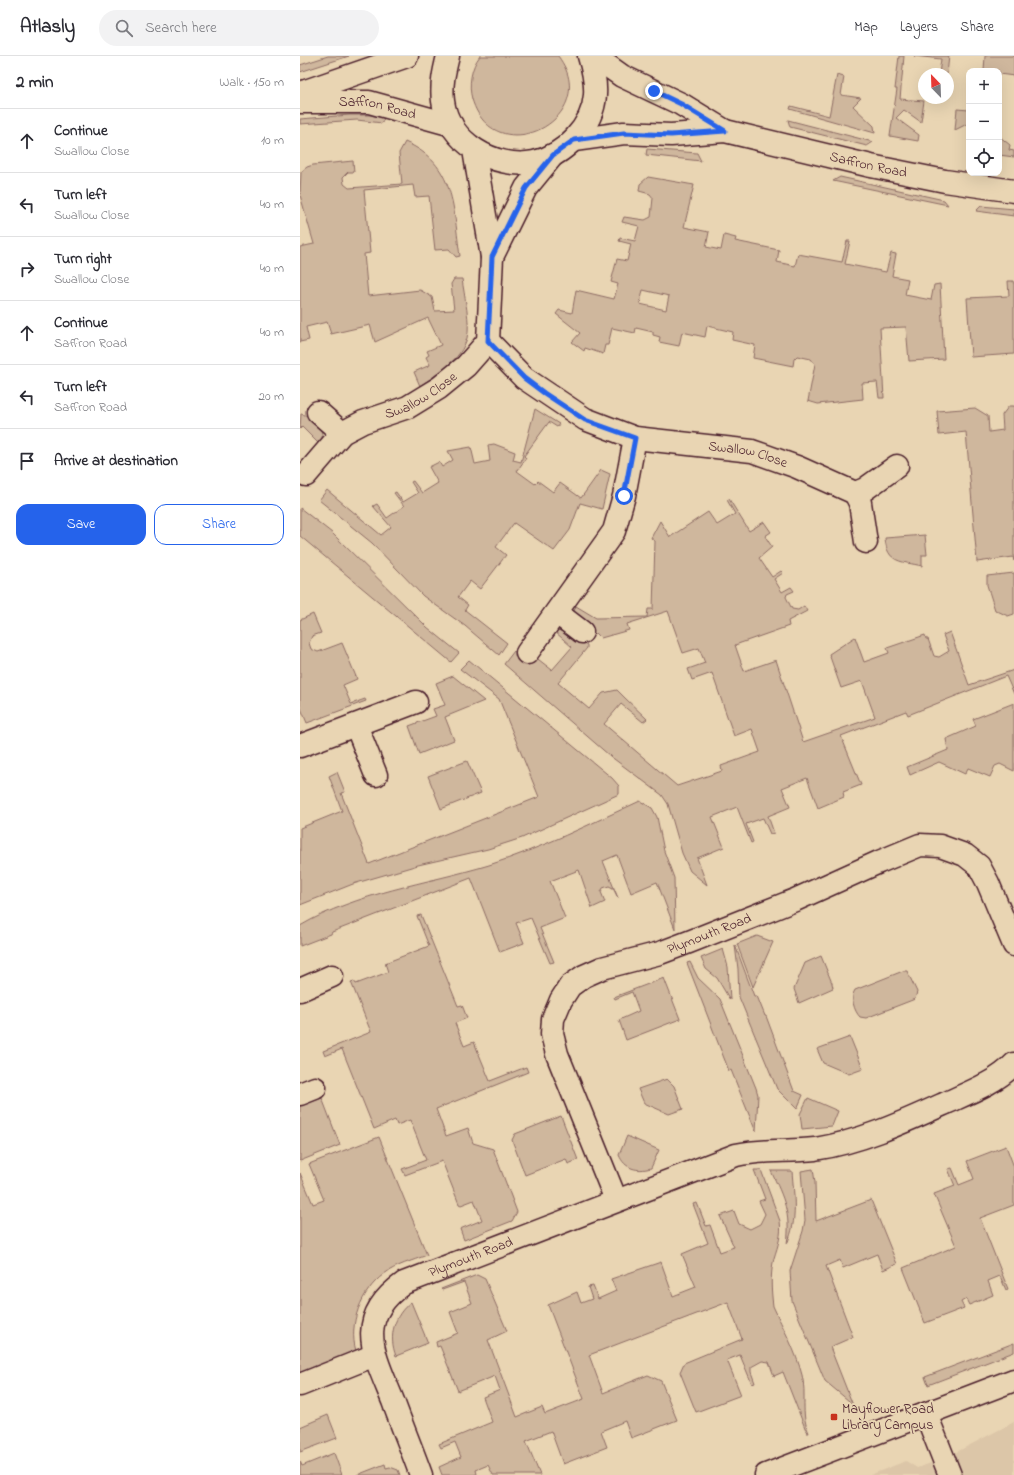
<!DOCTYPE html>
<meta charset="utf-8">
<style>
body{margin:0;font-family:"Indie Flower",sans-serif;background:#f2f2f3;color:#2b2b33}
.controls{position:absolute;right:12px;top:12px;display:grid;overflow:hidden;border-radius:8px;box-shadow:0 4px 16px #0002}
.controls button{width:36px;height:36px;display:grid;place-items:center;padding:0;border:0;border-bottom:1px solid #e1e1e2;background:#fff;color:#2b2b33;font:20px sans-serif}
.compass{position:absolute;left:618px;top:12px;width:36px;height:36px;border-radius:50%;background:#fff;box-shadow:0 4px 16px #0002;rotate:337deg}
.stop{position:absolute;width:12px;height:12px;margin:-9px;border:3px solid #2563eb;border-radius:50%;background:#fff}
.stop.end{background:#2563eb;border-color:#fff;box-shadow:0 1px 4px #0008}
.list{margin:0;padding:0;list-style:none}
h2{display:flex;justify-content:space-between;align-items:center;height:52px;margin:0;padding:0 16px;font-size:17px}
h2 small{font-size:13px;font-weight:400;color:#7c7c81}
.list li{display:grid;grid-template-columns:26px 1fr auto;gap:12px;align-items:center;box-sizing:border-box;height:64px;padding:0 16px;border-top:1px solid #e1e1e2}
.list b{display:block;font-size:15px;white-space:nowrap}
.list p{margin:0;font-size:13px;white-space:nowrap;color:#7c7c81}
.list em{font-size:13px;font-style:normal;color:#7c7c81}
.actions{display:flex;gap:8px;padding:12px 16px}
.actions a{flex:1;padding:9px 0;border:1px solid #2563eb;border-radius:12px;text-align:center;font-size:14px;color:#2563eb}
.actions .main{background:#2563eb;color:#fff}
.icon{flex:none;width:22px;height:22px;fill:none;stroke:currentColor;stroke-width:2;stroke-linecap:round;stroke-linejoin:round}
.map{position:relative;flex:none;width:714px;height:1419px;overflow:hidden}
header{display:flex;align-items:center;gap:24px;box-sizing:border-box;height:56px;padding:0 20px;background:#fff;border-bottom:1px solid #e1e1e2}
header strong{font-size:19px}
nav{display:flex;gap:22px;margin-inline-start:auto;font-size:14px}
.search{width:280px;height:36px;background:#f2f2f3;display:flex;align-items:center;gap:10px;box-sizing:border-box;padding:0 14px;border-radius:22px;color:#7c7c81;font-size:15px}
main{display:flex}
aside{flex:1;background:#fff}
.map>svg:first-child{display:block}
.built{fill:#dcc6a8}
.green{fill:#cfb79d;stroke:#8c6b64;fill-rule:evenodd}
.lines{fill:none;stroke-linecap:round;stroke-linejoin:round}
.minor-casing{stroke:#4a1f2b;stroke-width:25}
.minor{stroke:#e9d5b3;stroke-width:22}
.route{stroke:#2563eb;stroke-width:5}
.poi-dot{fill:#c8321e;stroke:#e9d5b3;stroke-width:1.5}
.labels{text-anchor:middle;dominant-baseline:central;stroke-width:4;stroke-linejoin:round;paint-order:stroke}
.street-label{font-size:14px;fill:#4a1f2b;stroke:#e9d5b3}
.poi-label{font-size:14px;fill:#4a1f2b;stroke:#e9d5b3;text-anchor:start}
</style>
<header>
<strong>Atlasly</strong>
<div class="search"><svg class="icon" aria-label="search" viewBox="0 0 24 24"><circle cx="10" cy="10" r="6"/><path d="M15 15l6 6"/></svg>Search here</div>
<nav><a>Map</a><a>Layers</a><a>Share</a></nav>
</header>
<main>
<aside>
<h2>2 min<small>Walk · 150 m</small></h2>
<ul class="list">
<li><svg class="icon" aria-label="ahead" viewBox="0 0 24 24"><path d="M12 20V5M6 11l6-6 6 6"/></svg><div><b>Continue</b><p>Swallow Close</p></div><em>10 m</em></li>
<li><svg class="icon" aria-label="left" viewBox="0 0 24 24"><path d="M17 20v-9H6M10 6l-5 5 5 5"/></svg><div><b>Turn left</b><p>Swallow Close</p></div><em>40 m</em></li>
<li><svg class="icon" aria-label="right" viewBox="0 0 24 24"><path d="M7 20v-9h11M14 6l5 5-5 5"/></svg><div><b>Turn right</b><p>Swallow Close</p></div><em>40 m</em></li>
<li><svg class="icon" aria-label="ahead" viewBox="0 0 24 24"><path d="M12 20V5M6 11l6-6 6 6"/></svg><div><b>Continue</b><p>Saffron Road</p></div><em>40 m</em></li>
<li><svg class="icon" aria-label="left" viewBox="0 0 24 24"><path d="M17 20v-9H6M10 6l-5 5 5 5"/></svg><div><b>Turn left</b><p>Saffron Road</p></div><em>20 m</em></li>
<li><svg class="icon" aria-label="arrive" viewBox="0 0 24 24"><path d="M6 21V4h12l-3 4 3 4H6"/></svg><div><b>Arrive at destination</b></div></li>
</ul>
<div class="actions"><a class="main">Save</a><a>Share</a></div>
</aside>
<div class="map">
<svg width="714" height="1419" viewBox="0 0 714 1419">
<rect width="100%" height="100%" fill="#e9d5b3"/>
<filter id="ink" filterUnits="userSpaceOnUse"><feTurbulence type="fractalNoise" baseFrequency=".025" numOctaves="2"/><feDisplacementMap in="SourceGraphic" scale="8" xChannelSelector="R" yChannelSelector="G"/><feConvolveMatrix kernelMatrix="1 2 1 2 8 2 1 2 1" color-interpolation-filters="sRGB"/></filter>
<g filter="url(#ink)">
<polygon class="built" points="714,1366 714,1419 570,1419 606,1405 617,1412 645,1402"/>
<g class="green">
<polygon points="28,0 49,0 0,16 0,9"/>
<path d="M 180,0 L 258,0 C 305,62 194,118 172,43 C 168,29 171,11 180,0 Z"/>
<polygon points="599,0 604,0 600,43 624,45 621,66 604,54 596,62 619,79 618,85 590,80 597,33 595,33"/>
<polygon points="614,0 649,0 647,18 639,18 641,3"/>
<polygon points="685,0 714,0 714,20 699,18 699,15 684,15"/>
<polygon points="537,19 544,21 541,39 561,42 553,50 574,70 575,77 490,53 491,50 529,60"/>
<polygon points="657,53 669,54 669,67 655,74"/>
<polygon points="50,59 70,59 84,62 82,67 57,64 0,68 0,63"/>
<polygon points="488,64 573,86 567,90 490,71"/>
<polygon points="699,80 710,89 709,94 714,95 714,101 699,99"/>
<path d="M 105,86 C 156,108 153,153 160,200 L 156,201 L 149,193 L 135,194 L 129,140 L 115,141 L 113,129 L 64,134 L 70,197 L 64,198 L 68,240 L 120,234 L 132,241 L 135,255 L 154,254 L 151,228 L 154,223 L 162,223 C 164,238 171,269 167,282 C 161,304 137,318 120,330 L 114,316 L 130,309 L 126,301 L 129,299 L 127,295 L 141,289 L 128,262 L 75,286 L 70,269 L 31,278 L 27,266 L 6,271 L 9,284 L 0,286 L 0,191 L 14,188 L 0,139 L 1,116 L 7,111 L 13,109 L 53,105 L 54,116 L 48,116 L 43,121 L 44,128 L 49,132 L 102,128 L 99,97 Z"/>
<polygon points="347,93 397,97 401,105 346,99"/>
<path d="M 348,121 L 394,129 L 384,171 L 409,176 L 406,191 L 421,194 L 424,179 L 436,182 L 435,185 L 479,194 L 477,206 L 495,210 L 498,198 L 542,206 L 547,185 L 550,185 L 545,208 L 586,216 L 591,197 L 596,198 L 592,220 L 608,223 L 605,239 L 631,244 L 634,229 L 640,228 L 644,303 L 609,305 L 606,271 L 580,272 L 584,342 L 579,342 L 577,326 L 562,327 L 563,343 L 518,348 L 508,345 L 515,308 L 511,303 L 497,300 L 494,303 L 493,310 L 453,302 L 455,289 L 432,284 L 433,276 L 407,270 L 405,281 L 382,276 L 379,290 L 359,286 L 360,281 L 353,279 L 353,276 L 336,272 L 335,277 L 312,272 L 308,289 L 305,289 L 303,298 L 285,292 L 284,295 L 272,286 L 280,277 L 256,258 L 259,254 L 272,257 L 276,234 L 314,243 L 318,228 L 311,226 L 317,203 L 327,205 L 331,188 L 319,185 L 320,182 L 335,185 L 339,170 L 322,166 L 324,161 L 345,164 L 351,161 L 353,142 L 350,138 L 339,135 L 340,128 ZM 343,234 L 369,240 L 366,254 L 340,248 Z"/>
<polygon points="540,121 644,144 648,149 533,125"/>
<polygon points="681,150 714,153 714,160 676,155"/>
<polygon points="708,225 713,225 714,229 714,298 671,301 667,242 709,240"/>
<polygon points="709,350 714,350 714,505 713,501 677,506 666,376 639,379 637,355 675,352 688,360 689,376 703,374 702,359"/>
<polygon points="235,353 259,368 257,371 249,366 224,400 226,402 217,415 235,428 238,425 253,436 260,427 281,442 301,414 310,418 302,453 280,447 270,474 254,495 214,467 196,491 206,499 180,533 170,525 158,541 168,549 165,554 207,587 199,599 165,570 123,540 72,487 19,444 27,434 81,479 91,471 73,450 77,448 87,462 104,450 94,437 96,436 103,446 118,437 111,426 113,425 122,437 138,427 129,411 139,406 142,411 153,404 148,395 171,391 175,408 190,405 188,389 194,388 215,396 213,404 221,406"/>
<path d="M 1,358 C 13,360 24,372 22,384 L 18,387 L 2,371 L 0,373 Z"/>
<polygon points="429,443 449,475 464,466 471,476 465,480 472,491 459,502 472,521 481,515 483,517 474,523 482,536 491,531 494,535 487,538 486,541 492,553 498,554 504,550 507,555 488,565 489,570 435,589 444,615 476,604 503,686 575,661 562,625 541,632 529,598 555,581 564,606 589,597 587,592 625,579 626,583 628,583 634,600 639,601 649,595 643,579 650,576 669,629 714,614 714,638 706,620 608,659 606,655 541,680 561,729 543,736 544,741 518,752 507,722 482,732 490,751 468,760 474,777 470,778 463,762 446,768 453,786 451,787 437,751 412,761 424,791 397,802 407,829 390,815 382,797 368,748 362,739 310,700 204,608 214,595 228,607 234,600 252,614 272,591 254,575 258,574 276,581 287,589 287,592 258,627 289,653 303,637 317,634 325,642 347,663 343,666 321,648 304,668 377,730 422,715 421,710 460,696 452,673 434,680 412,617 392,624 388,613 405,607 399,592 383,597 368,555 327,568 329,574 301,582 274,555 276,550 296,562 347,561 348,553 353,553 355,485 351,482 360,465 370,481 408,456 417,469 435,458 427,444"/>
<polygon points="0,452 32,477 127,571 159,597 151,606 0,480"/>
<path d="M 625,479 L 627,499 L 622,499 L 622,510 C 602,505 587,508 585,482 Z"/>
<polygon points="714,517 714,558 708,560 695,554 687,529 687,520"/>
<polygon points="13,558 21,577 12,580 9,587 11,593 18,596 42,587 57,623 43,629 51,648 65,643 66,645 7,667 0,650 0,564"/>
<polygon points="169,604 312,722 319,730 319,738 222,782 188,793 118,809 53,828 0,849 0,772 42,755 29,720 37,716 45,736 41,737 69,808 239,741 199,643 160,613"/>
<polygon points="153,620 184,645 145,661 154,684 119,698 109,670 136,660 133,653 145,649 136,627"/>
<polygon points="714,647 714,715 700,708 695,710 690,721 668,712 665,718 639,706 610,719 607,711 648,694 646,683 676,670 673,663"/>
<polygon points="167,705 181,737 141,753 128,720"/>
<path d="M 340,745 L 352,752 L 357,761 L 364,795 L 374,822 L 375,873 L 357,826 L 331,837 L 317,799 L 303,805 L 318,842 L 313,832 L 309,830 L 303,832 L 301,836 L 305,846 L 292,852 L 279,814 L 250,825 L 265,862 L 240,872 L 254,906 L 250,907 L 231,862 L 216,867 L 224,887 L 200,896 L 171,822 L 32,876 L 31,878 L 0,890 L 0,870 C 58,836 126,828 189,809 C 242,792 290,768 340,745 Z"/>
<polygon points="121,859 158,950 162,949 167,962 155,967 164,990 174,986 190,1025 226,1011 228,1016 136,1053 146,1080 168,1072 173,1087 193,1093 217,1156 212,1165 164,1184 160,1173 182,1164 174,1144 161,1149 159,1148 142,1105 105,1119 102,1113 126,1104 110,1064 97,1069 95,1064 74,1073 42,993 25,1000 23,995 71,976 51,926 54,925 56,928 88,916 85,907 129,890 117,860"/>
<polygon points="457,880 473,886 453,931 437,888"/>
<polygon points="435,889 454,940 457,940 465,960 466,960 494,1035 503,1039 497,1053 477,1033 439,941 438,913"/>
<polygon points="423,893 428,911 430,944 417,922 406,913 401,902"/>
<polygon points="521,900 532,927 533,932 499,947 494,933 505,907"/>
<polygon points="390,906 398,922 420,943 456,1032 458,1039 456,1076 431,1014 429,1015 387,907"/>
<path d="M 603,915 L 607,915 L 617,936 L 615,943 L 566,962 L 560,961 C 554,955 550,941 555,934 Z"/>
<polygon points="364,922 380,963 326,984 319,964 339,955 332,936 315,943 314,941"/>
<polygon points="550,981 563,1013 549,1018 523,1007 517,993"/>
<polygon points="367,1023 374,1030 383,1053 369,1058 344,1047 338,1033"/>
<polygon points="22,1042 40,1089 0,1105 0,1050"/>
<polygon points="508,1042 538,1055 532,1070 502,1073 500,1058"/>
<polygon points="261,1060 278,1104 268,1108 266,1103 225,1119 212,1084 215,1078"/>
<path d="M 327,1080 L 359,1094 L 351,1112 C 337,1116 325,1113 319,1099 Z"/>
<path d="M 79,1081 L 127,1199 C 112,1205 96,1209 84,1218 C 61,1235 48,1268 56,1295 L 0,1317 L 0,1117 L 13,1148 L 24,1144 L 9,1108 Z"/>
<polygon points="706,1090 714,1111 714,1149 680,1162 708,1233 706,1234 700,1220 688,1225 693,1239 669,1249 666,1243 661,1246 664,1252 625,1267 603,1212 656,1190 634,1138 655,1130 648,1113 652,1112 659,1129 674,1123 667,1105"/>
<polygon points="513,1113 515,1126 516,1165 571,1144 597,1208 583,1214 577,1198 543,1212 540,1204 526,1210 553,1281 530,1291 556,1357 549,1345 525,1325 492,1245 490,1215 503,1175 505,1164 501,1115"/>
<path d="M 454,1114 L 461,1114 L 480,1165 C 482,1179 478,1189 474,1202 C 470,1218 471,1234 473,1250 C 483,1272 496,1295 502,1319 C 507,1338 500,1359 509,1377 L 507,1377 L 483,1316 L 474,1320 L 469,1306 L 462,1305 L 451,1311 L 451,1316 L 455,1327 L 452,1328 L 440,1299 L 427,1304 L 441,1339 L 396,1356 L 380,1316 L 384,1307 L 442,1283 L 428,1246 L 289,1299 L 303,1337 L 348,1319 L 361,1325 L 377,1364 L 331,1382 L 325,1365 L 301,1375 L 307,1391 L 263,1408 L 251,1375 L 226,1385 L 240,1419 L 193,1419 L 188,1409 L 176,1414 L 177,1418 L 174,1419 L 142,1419 L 139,1411 L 161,1401 L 155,1386 L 141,1392 L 139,1388 L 192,1366 L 183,1341 L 200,1334 L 195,1320 L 158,1335 L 140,1290 L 137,1291 L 136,1286 L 158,1277 L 150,1256 L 172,1247 L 164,1226 L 142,1234 L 141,1233 L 177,1219 L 185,1223 L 207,1275 L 188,1284 L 217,1361 L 242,1351 L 245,1358 L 284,1343 L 248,1249 L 277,1236 L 281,1247 L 292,1243 L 288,1231 L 293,1230 L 298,1243 L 316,1235 L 311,1223 L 361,1206 L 373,1240 L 396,1231 L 382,1198 L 408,1187 L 393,1148 L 397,1147 L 406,1170 L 410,1169 L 420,1196 L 434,1191 L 420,1160 L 434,1155 L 439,1168 L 450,1173 L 460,1168 L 465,1158 L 459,1145 L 465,1143 Z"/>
<path d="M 471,1115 L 492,1115 C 494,1142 498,1163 487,1188 C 491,1157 484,1143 471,1115 Z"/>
<path d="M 111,1246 L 128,1287 L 96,1300 C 88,1280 94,1259 111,1246 Z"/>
<polygon points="714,1287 714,1296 628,1329 625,1321"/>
<polygon points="28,1359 37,1382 0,1396 0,1371"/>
<polygon points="34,1397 42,1419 0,1419 0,1405 2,1410"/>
<polygon points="85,1408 86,1412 90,1411 98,1414 100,1419 57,1419"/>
</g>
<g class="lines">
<defs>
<g id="minor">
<path d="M 148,0 C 144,16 141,29 143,45 C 148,86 195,114 234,106 C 264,100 293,70 295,39 C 296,25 293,13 289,0"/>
<polyline points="294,0 322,20 381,48 425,75"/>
<polyline points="0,37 107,0"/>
<path id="s1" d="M 0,46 L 69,46 L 152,69"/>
<path id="s2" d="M 274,84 L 324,77 L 371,79 L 425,75 L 571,110 L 645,125 L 714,135"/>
<polyline points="192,201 226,132 253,99"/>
<path id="s3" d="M 188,285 L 224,322 L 285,363 L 335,382 L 452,395 L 497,411 L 555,437 L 565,433 L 597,410"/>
<polyline points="18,356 42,377"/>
<path id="s4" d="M 6,419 L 42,377 L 63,366 L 108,351 L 139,332 L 166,310 L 188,285 L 192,201 L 174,94"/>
<polyline points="555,437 560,447 566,486"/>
<polyline points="257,557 282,576"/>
<polyline points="227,597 314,475 324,440 335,382"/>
<polyline points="56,669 76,719"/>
<polyline points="0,690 116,646"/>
<polyline points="0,934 32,920"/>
<polyline points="0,1038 15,1032"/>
<path id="s5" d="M 316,1144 L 257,998 L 252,978 L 253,963 L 261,944 L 270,930 L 284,920 L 302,912 L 360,897 L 389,886 L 495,844 L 579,806 L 620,789 L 640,790 L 665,799 L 679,810 L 688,827 L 714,889"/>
<polyline points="0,1329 75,1299"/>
<polyline points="626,1358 650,1419"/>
<path id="s6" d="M 121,1419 C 112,1394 102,1370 93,1345 C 74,1298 53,1263 104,1227 L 436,1099 C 463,1093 488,1096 515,1093 C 561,1086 604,1066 646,1047 C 668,1037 697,1026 714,1008"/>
<polyline points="466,1419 714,1324"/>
</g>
</defs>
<use href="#minor" class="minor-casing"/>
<use href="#minor" class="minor"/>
</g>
</g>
<g class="lines" filter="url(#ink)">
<polyline class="route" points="324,440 335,382 285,364 244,337 224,322 188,285 192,201 226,132 253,99 274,84 324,77 371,79 425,75 381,48 354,35"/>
</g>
<rect class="poi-dot" x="530" y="1357" width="8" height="8" rx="2"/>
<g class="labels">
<g class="street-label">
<text stroke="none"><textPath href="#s1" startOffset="78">Saffron Road</textPath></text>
<text stroke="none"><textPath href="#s2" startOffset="299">Saffron Road</textPath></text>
<text stroke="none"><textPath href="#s4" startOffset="143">Swallow Close</textPath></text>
<text stroke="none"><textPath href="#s3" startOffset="293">Swallow Close</textPath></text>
<text stroke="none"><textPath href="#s5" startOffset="380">Plymouth Road</textPath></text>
<text stroke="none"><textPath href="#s6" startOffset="284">Plymouth Road</textPath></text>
</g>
<g class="poi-label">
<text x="542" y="1353">Mayflower Road<tspan x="542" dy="16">Library Campus</tspan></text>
</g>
</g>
</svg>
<div class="controls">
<button>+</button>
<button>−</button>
<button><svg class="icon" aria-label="locate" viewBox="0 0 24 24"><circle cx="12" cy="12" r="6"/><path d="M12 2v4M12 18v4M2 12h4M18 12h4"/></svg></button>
</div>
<svg class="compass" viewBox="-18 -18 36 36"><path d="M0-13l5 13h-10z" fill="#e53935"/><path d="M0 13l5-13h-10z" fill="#7c7c81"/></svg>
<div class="stop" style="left:324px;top:440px"></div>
<div class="stop end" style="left:354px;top:35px"></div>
</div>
</main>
